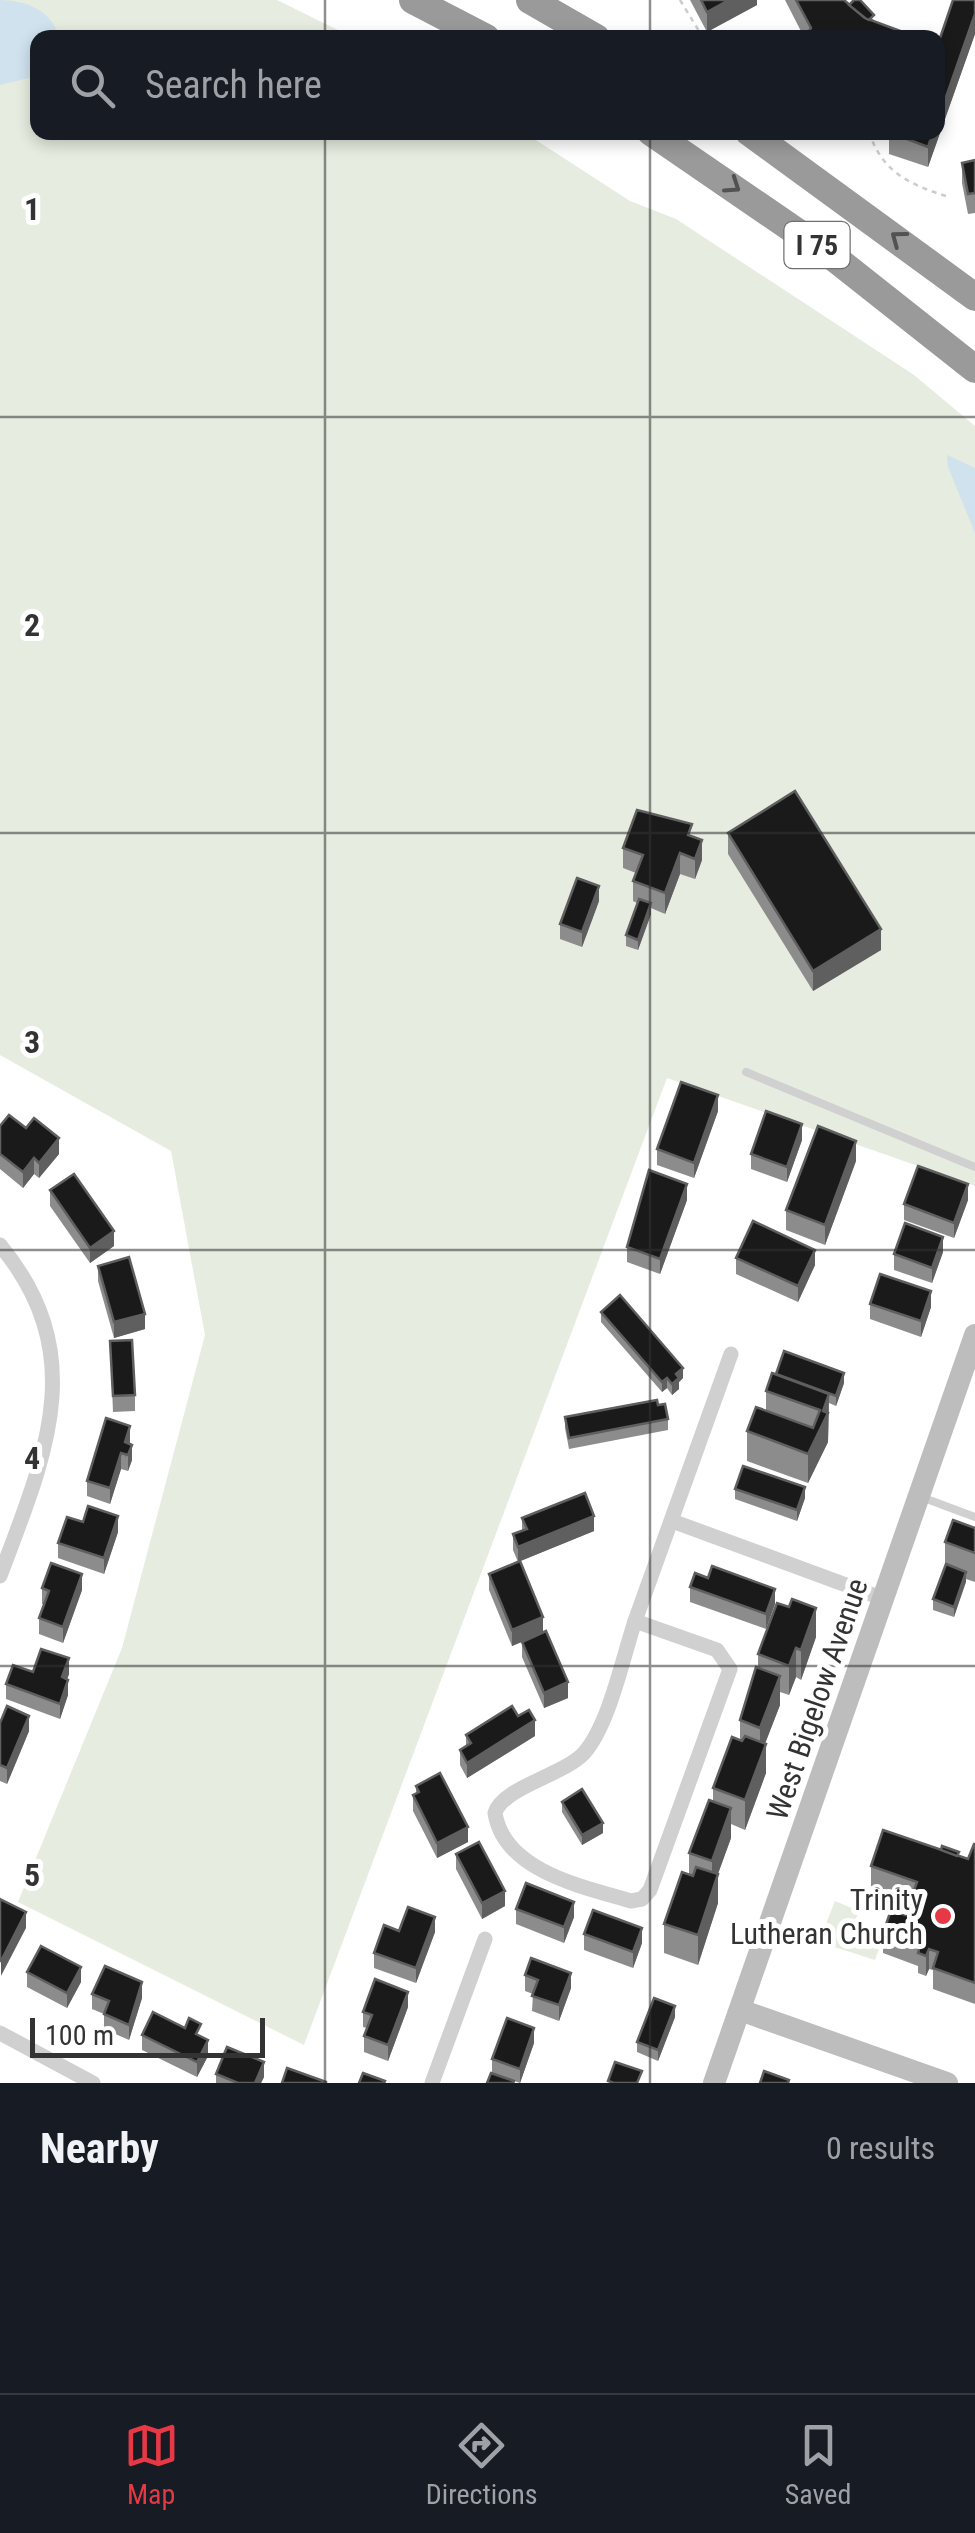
<!DOCTYPE html>
<style>
body{margin:0;font-family:"Roboto Condensed",sans-serif;background:#242831;color:#f1f3f6}
.scale{position:absolute;left:30px;bottom:25px;width:235px;box-sizing:border-box;padding-left:10px;border:5px solid #333;border-top:0;font-size:28px;line-height:35px;white-space:nowrap;color:#333;-webkit-text-stroke:8px #fff;paint-order:stroke}
.list{margin:0;padding:0;list-style:none}
h2{display:flex;justify-content:space-between;align-items:center;height:130px;margin:0;padding:0 40px;font-size:42px}
h2 small{font-size:32px;font-weight:400;color:#9ea1a6}
.icon{flex:none;width:55px;height:55px;fill:none;stroke:currentColor;stroke-width:2;stroke-linecap:round;stroke-linejoin:round}
.map{position:relative;flex:none;width:975px;height:2083px;overflow:hidden}
.search{position:absolute;background:#171b24;box-shadow:0 5px 15px #0003;left:30px;right:30px;top:30px;height:110px;display:flex;align-items:center;gap:25px;box-sizing:border-box;padding:0 35px;border-radius:20px;color:#9ea1a6;font-size:38px}
.sheet{height:310px;background:#171b24}
nav{display:flex;justify-content:space-around;align-items:center;box-sizing:border-box;height:140px;border-top:2px solid #363941;background:#171b24;font-size:28px;color:#9ea1a6}
nav a{display:grid;justify-items:center;gap:5px}
nav .on{color:#e63946}
.map>svg:first-child{display:block}
.green{fill:#e6ecdf}
.water{fill:#cfe2ee}
.lines{fill:none;stroke-linecap:round;stroke-linejoin:round}
.path{stroke:#cdcdcd;stroke-width:2.5;stroke-dasharray:5 5;stroke-linecap:butt}
.lane{stroke:#d0d0d0;stroke-width:8}
.street{stroke:#d0d0d0;stroke-width:15}
.secondary{stroke:#bdbdbd;stroke-width:22}
.highway{stroke:#9a9a9a;stroke-width:28}
.wall{fill:#8c8c8c}
.shaded-wall{fill:#5f5f5f}
.building{fill:#1a1a1a;stroke:#5f5f5f;stroke-width:2.5}
.oneway{stroke:#525252}
.grid{fill:none;stroke:#333;stroke-width:2.5;stroke-opacity:0.55}
.poi-dot{fill:#e63946;stroke:#fff;stroke-width:4}
.labels{text-anchor:middle;dominant-baseline:central;stroke-width:10;stroke-linejoin:round;paint-order:stroke}
.shield{fill:#fff;stroke:#707070;stroke-width:2.5}
.shield-label{font-size:28px;font-weight:bold;fill:#333}
.street-label{font-size:30px;fill:#333;stroke:#fff}
.poi-label{font-size:30px;fill:#333;stroke:#fff;text-anchor:end}
.grid-label{font-size:32px;text-anchor:middle;font-weight:bold;fill:#333;stroke:#fff;stroke-width:10;stroke-linejoin:round;paint-order:stroke}
</style>
<div class="map">
<svg width="975" height="2083" viewBox="0 0 975 2083">
<rect width="100%" height="100%" fill="#fff"/>
<g class="green">
<polygon points="0,0 277,0 352,37 38,38 38,132 525,133 630,201 676,219 914,375 975,426 975,1186 667,1078 304,2045 18,1902 122,1648 205,1335 171,1151 0,1055"/>
<polygon points="835,1901 859,1911 853,1927 881,1943 875,1960 819,1942"/>
</g>
<g class="water">
<path d="M 0,0 C 25,0 54,11 58,37 L 38,38 L 37,76 L 0,85 Z"/>
<polygon points="947,455 975,468 975,533 948,467"/>
</g>
<g class="lines">
<g class="path">
<polyline points="680,0 699,31 709,38"/>
<path d="M 869,132 C 882,172 910,185 949,197"/>
</g>
<g class="lane">
<polyline points="746,1072 975,1167"/>
<polyline points="924,1498 975,1517"/>
</g>
<g class="street">
<path d="M 0,1245 C 92,1356 44,1458 0,1576"/>
<polyline points="672,1521 884,1599"/>
<path d="M 635,1621 L 717,1650 L 730,1669 L 650,1890 L 642,1899 L 631,1901 C 583,1887 504,1871 495,1813 C 503,1787 564,1775 584,1753 C 609,1725 623,1657 635,1621 Z"/>
<polyline points="635,1621 731,1354"/>
<polyline points="0,2033 93,2083"/>
<polyline points="432,2083 485,1939"/>
</g>
<g class="secondary">
<polyline points="740,2010 947,2083"/>
<polyline points="714,2083 975,1335"/>
</g>
<g class="highway">
<polyline points="413,0 486,38"/>
<polyline points="530,0 596,38"/>
<polyline points="651,132 832,256 975,369"/>
<polyline points="749,132 975,297"/>
</g>
</g>
<g class="wall">
<polygon points="690,0 757,0 757,5 707,32"/>
<polygon points="785,0 844,0 874,20 804,37"/>
<polygon points="975,0 975,34 928,167 889,154 889,132 938,132"/>
<polygon points="975,160 975,213 968,214 962,183 962,163"/>
<polygon points="728,833 881,950 813,991 728,854"/>
<polygon points="692,836 702,860 695,879 680,874 665,914 651,908 651,914 638,950 626,946 626,935 637,903 633,901 633,881 636,873 623,868 623,848"/>
<polygon points="599,901 582,947 560,939 560,924"/>
<polygon points="718,1111 694,1178 657,1165 657,1149"/>
<polygon points="0,1126 59,1154 39,1178 34,1174 23,1188 0,1169"/>
<polygon points="802,1140 787,1182 751,1169 751,1154"/>
<polygon points="856,1161 825,1245 786,1230 786,1210"/>
<polygon points="50,1190 114,1246 90,1263 50,1206"/>
<polygon points="687,1200 660,1274 627,1262 627,1247"/>
<polygon points="968,1200 954,1238 904,1220 904,1204"/>
<polygon points="943,1252 932,1283 894,1270 894,1254"/>
<polygon points="736,1258 815,1265 798,1302 736,1274"/>
<polygon points="98,1266 145,1329 114,1338 98,1281"/>
<polygon points="870,1304 931,1307 921,1337 870,1319"/>
<polygon points="601,1312 683,1378 679,1382 679,1389 672,1395 667,1388 662,1392 601,1322"/>
<polygon points="110,1341 135,1395 135,1411 113,1412"/>
<polygon points="844,1383 836,1406 829,1403 828,1442 808,1483 747,1461 747,1431 766,1411 766,1391"/>
<polygon points="658,1405 668,1419 668,1430 569,1449 565,1428 565,1417"/>
<polygon points="130,1441 132,1460 128,1471 121,1469 110,1504 87,1496 87,1481"/>
<polygon points="735,1489 805,1498 797,1521 735,1499"/>
<polygon points="522,1518 594,1531 518,1562 513,1550 513,1534 522,1530"/>
<polygon points="975,1528 975,1582 966,1579 954,1617 933,1610 933,1599 945,1567 945,1542"/>
<polygon points="118,1532 104,1574 58,1558 58,1543"/>
<polygon points="489,1574 543,1633 568,1698 544,1708 522,1657 522,1642 540,1634 512,1646 489,1590"/>
<polygon points="690,1587 775,1604 766,1629 690,1602"/>
<polygon points="42,1588 82,1590 63,1643 39,1634 39,1618 44,1604 42,1604"/>
<polygon points="816,1637 801,1680 796,1677 789,1695 780,1692 780,1705 765,1743 766,1773 745,1830 731,1824 731,1838 718,1874 718,1903 698,1965 664,1953 664,1924 689,1874 689,1853 713,1802 713,1788 740,1740 740,1720 758,1668 758,1654"/>
<polygon points="33,1672 69,1674 67,1679 68,1695 60,1719 6,1699 6,1684"/>
<polygon points="0,1723 29,1731 7,1784 0,1781"/>
<polygon points="466,1735 535,1736 467,1778 460,1765 460,1750 466,1746"/>
<polygon points="416,1786 468,1842 437,1858 413,1811 413,1795 416,1793"/>
<polygon points="562,1802 603,1833 582,1845 562,1812"/>
<polygon points="975,1844 975,2004 933,1989 933,1970 929,1969 926,1976 918,1973 918,1966 883,1953 883,1933 905,1915 910,1900 871,1886 871,1866 959,1856 968,1859"/>
<polygon points="456,1854 505,1906 482,1919 456,1869"/>
<polygon points="516,1909 574,1917 564,1943 516,1924"/>
<polygon points="399,1931 435,1932 416,1983 374,1968 374,1953"/>
<polygon points="584,1934 642,1943 633,1968 584,1950"/>
<polygon points="27,1972 81,1982 67,2008 27,1987"/>
<polygon points="525,1975 571,1988 559,2021 532,2011 533,1994 525,1991"/>
<polygon points="92,1994 142,1998 129,2040 104,2029 104,2014 92,2009"/>
<polygon points="408,2007 388,2061 364,2052 364,2036 367,2028 363,2027 363,2012"/>
<polygon points="675,2017 658,2061 637,2052 637,2042"/>
<polygon points="142,2035 208,2056 197,2077 142,2050"/>
<polygon points="534,2043 520,2083 492,2073 492,2059"/>
<polygon points="216,2074 264,2077 261,2083 216,2083"/>
</g>
<g class="shaded-wall">
<polygon points="729,0 757,0 757,5 707,32 707,12"/>
<polygon points="975,14 975,34 928,167 928,147 933,132 938,132 938,120"/>
<polygon points="702,840 702,860 695,879 695,859"/>
<polygon points="680,853 680,874 665,914 665,893"/>
<polygon points="599,886 599,901 582,947 582,932"/>
<polygon points="651,903 651,914 638,950 638,940"/>
<polygon points="881,929 881,950 813,991 813,971"/>
<polygon points="718,1095 718,1111 694,1178 694,1163"/>
<polygon points="802,1124 802,1140 787,1182 787,1167"/>
<polygon points="59,1138 59,1154 39,1178 39,1163"/>
<polygon points="856,1141 856,1161 825,1245 825,1225"/>
<polygon points="34,1158 34,1174 23,1188 23,1172"/>
<polygon points="687,1184 687,1200 660,1274 660,1259"/>
<polygon points="968,1184 968,1200 954,1238 954,1223"/>
<polygon points="114,1231 114,1246 90,1263 90,1248"/>
<polygon points="943,1237 943,1252 932,1283 932,1268"/>
<polygon points="815,1250 815,1265 798,1302 798,1286"/>
<polygon points="931,1291 931,1307 921,1337 921,1321"/>
<polygon points="145,1314 145,1329 114,1338 114,1322"/>
<polygon points="683,1368 683,1378 679,1382 679,1389 672,1395 672,1384 676,1374"/>
<polygon points="844,1373 844,1383 836,1406 836,1396"/>
<polygon points="667,1378 667,1388 662,1392 662,1382"/>
<polygon points="829,1394 828,1442 808,1483 808,1454"/>
<polygon points="130,1426 130,1441 125,1458 125,1442"/>
<polygon points="132,1445 132,1460 128,1471 128,1455"/>
<polygon points="121,1453 121,1469 110,1504 110,1488"/>
<polygon points="805,1487 805,1498 797,1521 797,1510"/>
<polygon points="118,1516 118,1532 104,1574 104,1558"/>
<polygon points="594,1516 594,1531 518,1562 518,1547"/>
<polygon points="966,1572 966,1582 954,1617 954,1607"/>
<polygon points="82,1574 82,1590 63,1643 63,1627"/>
<polygon points="775,1589 775,1604 766,1629 766,1614"/>
<polygon points="816,1608 816,1637 801,1680 801,1650"/>
<polygon points="543,1617 543,1633 512,1646 512,1630"/>
<polygon points="796,1648 796,1677 789,1695 789,1666"/>
<polygon points="69,1658 69,1674 62,1693 62,1677"/>
<polygon points="780,1676 780,1705 760,1757 760,1728"/>
<polygon points="68,1680 68,1695 60,1719 60,1704"/>
<polygon points="568,1682 568,1698 544,1708 544,1693"/>
<polygon points="29,1716 29,1731 7,1784 7,1768"/>
<polygon points="535,1720 535,1736 467,1778 467,1763"/>
<polygon points="766,1744 766,1773 745,1830 745,1800"/>
<polygon points="731,1808 731,1838 712,1890 712,1861"/>
<polygon points="603,1823 603,1833 582,1845 582,1835"/>
<polygon points="468,1827 468,1842 437,1858 437,1843"/>
<polygon points="718,1874 718,1903 698,1965 698,1935"/>
<polygon points="505,1891 505,1906 482,1919 482,1903"/>
<polygon points="574,1902 574,1917 564,1943 564,1927"/>
<polygon points="26,1912 26,1928 1,1976 1,1961"/>
<polygon points="435,1917 435,1932 416,1983 416,1968"/>
<polygon points="642,1928 642,1943 633,1968 633,1952"/>
<polygon points="929,1949 929,1969 926,1976 926,1956"/>
<polygon points="81,1967 81,1982 67,2008 67,1993"/>
<polygon points="571,1973 571,1988 559,2021 559,2005"/>
<polygon points="142,1982 142,1998 129,2040 129,2025"/>
<polygon points="408,1992 408,2007 388,2061 388,2045"/>
<polygon points="675,2006 675,2017 658,2061 658,2050"/>
<polygon points="534,2028 534,2043 520,2083 520,2069"/>
<polygon points="208,2040 208,2056 197,2077 197,2062"/>
<polygon points="264,2062 264,2077 261,2083 255,2083"/>
</g>
<g class="building">
<polygon points="701,0 729,0 707,12"/>
<polygon points="796,0 844,0 865,18 919,38 804,38 811,28"/>
<polygon points="854,0 860,0 874,15 869,20 865,18 849,5"/>
<polygon points="953,0 975,0 975,14 938,120 938,44"/>
<polygon points="889,132 933,132 928,147"/>
<polygon points="975,160 975,193 968,194 962,163"/>
<polygon points="795,791 881,929 813,971 728,833"/>
<polygon points="637,810 692,824 688,835 702,840 695,859 680,853 665,893 633,881 643,855 623,848"/>
<polygon points="577,878 599,886 582,932 560,924"/>
<polygon points="639,899 651,903 638,940 626,935"/>
<polygon points="681,1082 718,1095 694,1163 657,1149"/>
<polygon points="766,1111 802,1124 787,1167 751,1154"/>
<polygon points="9,1115 26,1128 34,1118 59,1138 39,1163 34,1158 23,1172 0,1154 0,1126"/>
<polygon points="818,1126 856,1141 825,1225 786,1210"/>
<polygon points="918,1166 968,1184 954,1223 904,1204"/>
<polygon points="649,1170 687,1184 660,1259 627,1247"/>
<polygon points="74,1174 114,1231 90,1248 50,1190"/>
<polygon points="753,1221 815,1250 798,1286 736,1258"/>
<polygon points="905,1223 943,1237 932,1268 894,1254"/>
<polygon points="129,1257 145,1314 114,1322 98,1266"/>
<polygon points="880,1274 931,1291 921,1321 870,1304"/>
<polygon points="620,1295 683,1368 676,1374 679,1378 672,1384 667,1378 662,1382 601,1312"/>
<polygon points="132,1340 135,1395 113,1396 110,1341"/>
<polygon points="784,1351 844,1373 836,1396 776,1374"/>
<polygon points="772,1373 829,1394 823,1411 828,1413 808,1454 747,1431 756,1407 813,1428 820,1410 766,1391"/>
<polygon points="657,1400 658,1405 665,1404 668,1419 569,1438 565,1417"/>
<polygon points="106,1418 130,1426 125,1442 132,1445 128,1455 121,1453 110,1488 87,1481"/>
<polygon points="743,1466 805,1487 797,1510 735,1489"/>
<polygon points="585,1493 594,1516 518,1547 513,1534 527,1529 522,1518"/>
<polygon points="88,1506 118,1516 104,1558 58,1543 67,1517 83,1522"/>
<polygon points="953,1520 975,1528 975,1553 945,1542"/>
<polygon points="520,1561 543,1617 512,1630 489,1574"/>
<polygon points="51,1563 82,1574 63,1627 39,1618 49,1591 42,1588"/>
<polygon points="946,1564 966,1572 954,1607 933,1599"/>
<polygon points="712,1566 775,1589 766,1614 690,1587 695,1573 708,1578"/>
<polygon points="792,1599 816,1608 801,1650 796,1648 789,1666 758,1654 777,1603 789,1607"/>
<polygon points="546,1631 568,1682 544,1693 522,1642"/>
<polygon points="41,1649 69,1658 62,1677 68,1680 60,1704 6,1684 13,1665 33,1672"/>
<polygon points="756,1667 780,1676 760,1728 740,1720"/>
<polygon points="7,1706 29,1716 7,1768 0,1765 0,1723"/>
<polygon points="512,1706 518,1716 529,1710 535,1720 467,1763 460,1750 471,1743 466,1735"/>
<polygon points="745,1736 766,1744 745,1800 713,1788 732,1737 742,1741"/>
<polygon points="440,1773 468,1827 437,1843 413,1795 419,1792 416,1786"/>
<polygon points="582,1789 603,1823 582,1835 562,1802"/>
<polygon points="709,1800 731,1808 712,1861 689,1853"/>
<polygon points="883,1830 968,1859 974,1844 975,1844 975,1983 933,1968 938,1952 929,1949 926,1956 918,1953 920,1946 883,1933 891,1910 905,1915 917,1882 871,1866"/>
<polygon points="479,1842 505,1891 482,1903 456,1854"/>
<polygon points="942,1846 959,1852 957,1856 941,1850"/>
<polygon points="696,1867 718,1874 698,1935 664,1924 682,1872 693,1876"/>
<polygon points="526,1883 574,1902 564,1927 516,1909"/>
<polygon points="0,1899 26,1912 1,1961 0,1960"/>
<polygon points="408,1907 435,1917 416,1968 374,1953 384,1925 399,1931"/>
<polygon points="593,1910 642,1928 633,1952 584,1934"/>
<polygon points="41,1946 81,1967 67,1993 27,1972"/>
<polygon points="531,1958 571,1973 559,2005 532,1996 538,1980 525,1975"/>
<polygon points="105,1966 142,1982 129,2025 104,2014 109,2001 92,1994"/>
<polygon points="375,1979 408,1992 388,2045 364,2036 372,2015 363,2012"/>
<polygon points="654,1998 675,2006 658,2050 637,2042"/>
<polygon points="153,2012 185,2028 189,2018 201,2024 196,2034 208,2040 197,2062 142,2035"/>
<polygon points="507,2018 534,2028 520,2069 492,2059"/>
<polygon points="227,2047 264,2062 255,2083 238,2083 216,2074"/>
<polygon points="615,2062 642,2071 637,2083 614,2083 608,2081"/>
<polygon points="287,2068 326,2082 326,2083 282,2083"/>
<polygon points="764,2071 789,2080 788,2083 760,2083"/>
<polygon points="363,2073 385,2081 384,2083 359,2083"/>
<polygon points="491,2073 514,2081 513,2083 487,2083"/>
</g>
<defs><path id="oneway-chevron" d="M-2-3.5L2.5 0L-2 3.5" fill="none" stroke-width="1.6" stroke-linecap="round" stroke-linejoin="round" transform="scale(2.5)"/></defs>
<g class="oneway">
<use href="#oneway-chevron" transform="translate(733 186) rotate(34)"/>
<use href="#oneway-chevron" transform="translate(898 238) rotate(-143)"/>
</g>
<path class="grid" d="M 325,0 L 325,38M 650,0 L 650,38M 325,132 L 325,2083M 650,132 L 650,2083M 0,417 L 975,417M 0,833 L 975,833M 0,1250 L 975,1250M 0,1666 L 975,1666"/>
<circle class="poi-dot" cx="943" cy="1916" r="10"/>
<g class="labels">
<rect class="shield" x="784.5" y="222" width="65" height="46" rx="8"/>
<g class="shield-label">
<text x="817" y="245">I 75</text>
</g>
<g class="street-label">
<text transform="translate(817 1699) rotate(-71)">West Bigelow Avenue</text>
</g>
<g class="poi-label">
<text x="923" y="1899">Trinity<tspan x="923" dy="34">Lutheran Church</tspan></text>
</g>
</g>
<g class="grid-label">
<text x="32" y="220">1</text>
<text x="32" y="636">2</text>
<text x="32" y="1053">3</text>
<text x="32" y="1469">4</text>
<text x="32" y="1886">5</text>
</g>
</svg>
<div class="scale">100 m</div>
<div class="search"><svg class="icon" aria-label="search" viewBox="0 0 24 24"><circle cx="10" cy="10" r="6"/><path d="M15 15l6 6"/></svg>Search here</div>
</div>
<section class="sheet">
<h2>Nearby<small>0 results</small></h2>
<ul class="list">
</ul>
</section>
<nav>
<a class="on"><svg class="icon" aria-label="map" viewBox="0 0 24 24"><path d="M3 6l6-2 6 2 6-2v14l-6 2-6-2-6 2zM9 4v14M15 6v14"/></svg>Map</a>
<a><svg class="icon" aria-label="directions" viewBox="0 0 24 24"><path d="M12 3l9 9-9 9-9-9zM9 14v-3h6M13 9l2 2-2 2"/></svg>Directions</a>
<a><svg class="icon" aria-label="saved" viewBox="0 0 24 24"><path d="M7 4h10v16l-5-4-5 4z"/></svg>Saved</a>
</nav>
